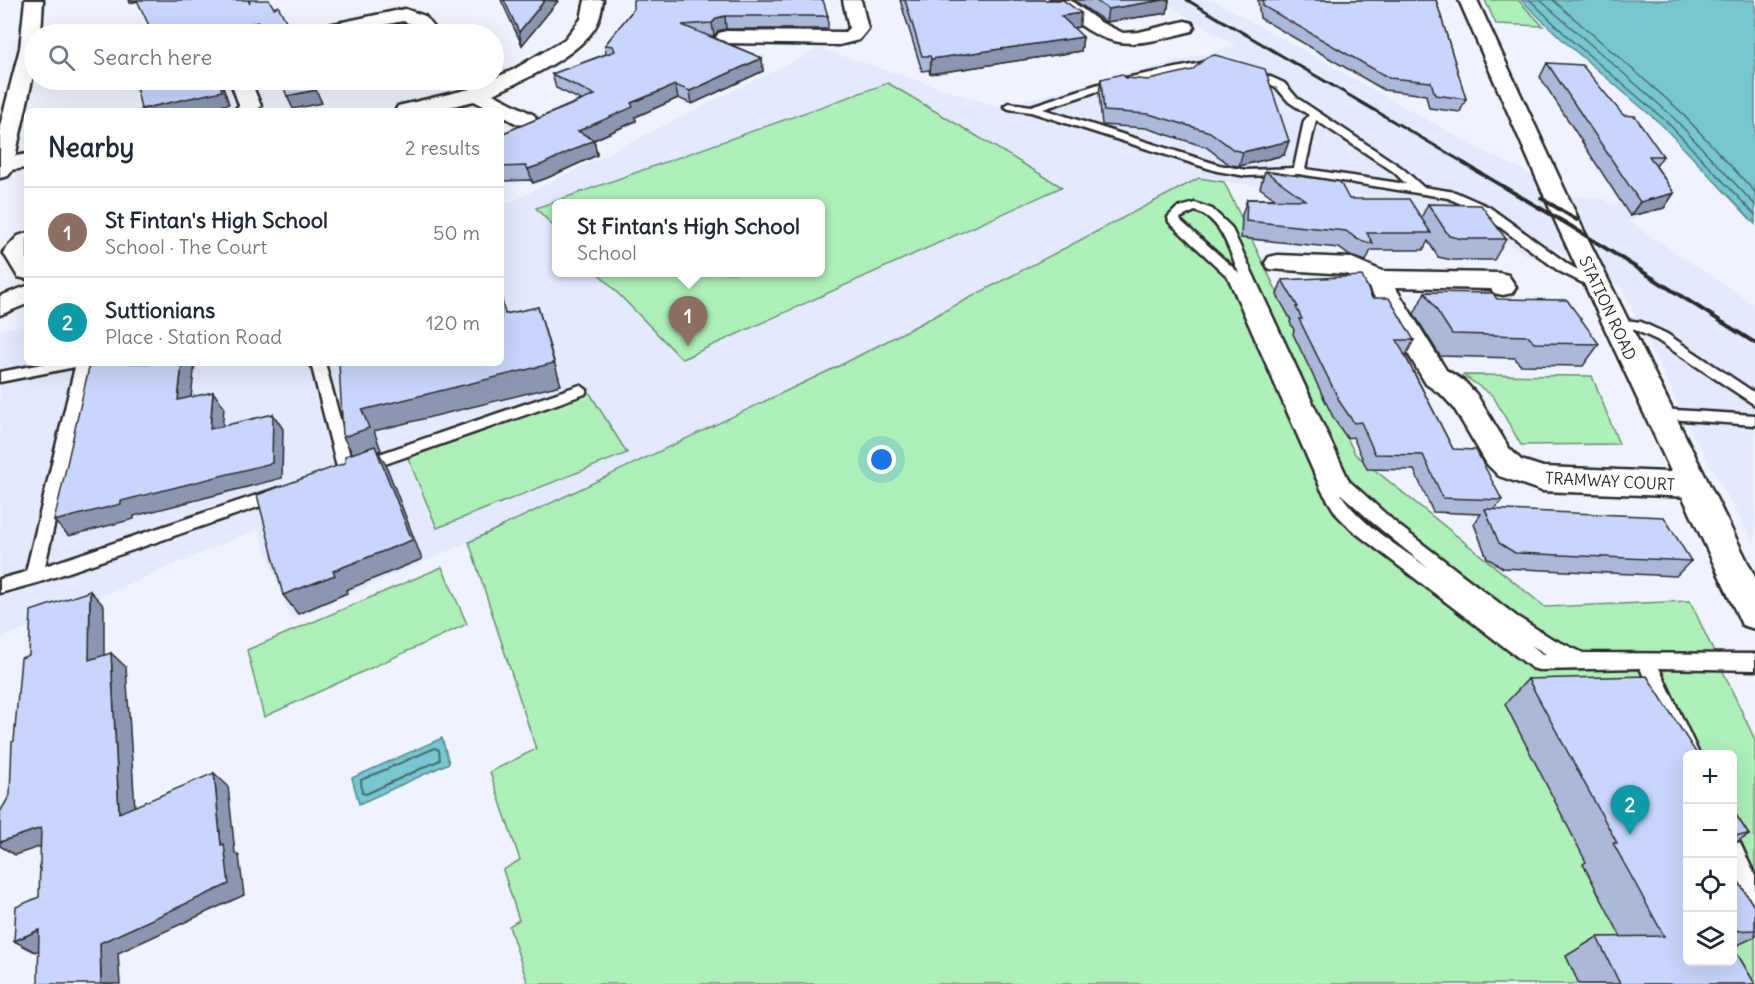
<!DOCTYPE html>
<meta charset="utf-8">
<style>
body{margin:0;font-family:Delius,sans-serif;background:#f2f2f3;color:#1f2937}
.controls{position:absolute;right:18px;bottom:18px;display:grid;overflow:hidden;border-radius:9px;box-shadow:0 6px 24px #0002}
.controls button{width:54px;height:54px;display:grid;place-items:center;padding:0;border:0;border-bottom:2px solid #e0e1e3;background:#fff;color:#1f2937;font:30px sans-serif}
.you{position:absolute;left:882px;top:460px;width:21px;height:21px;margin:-15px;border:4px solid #fff;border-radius:50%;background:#1a73e8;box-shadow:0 0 0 9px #1a73e833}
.badge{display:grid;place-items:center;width:39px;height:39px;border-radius:50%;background:#0f766e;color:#fff;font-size:20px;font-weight:700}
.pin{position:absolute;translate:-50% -50px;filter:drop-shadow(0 2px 3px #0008)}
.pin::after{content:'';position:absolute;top:32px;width:21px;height:18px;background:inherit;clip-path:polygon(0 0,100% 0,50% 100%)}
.popup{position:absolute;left:552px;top:199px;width:273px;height:78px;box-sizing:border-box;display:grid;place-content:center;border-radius:9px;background:#fff;filter:drop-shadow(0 2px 4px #0005);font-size:20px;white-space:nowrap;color:#747a83}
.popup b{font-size:22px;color:#1f2937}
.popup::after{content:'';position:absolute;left:50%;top:100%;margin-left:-12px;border:12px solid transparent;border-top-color:#fff}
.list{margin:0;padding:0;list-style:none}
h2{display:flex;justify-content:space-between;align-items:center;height:78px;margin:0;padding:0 24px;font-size:26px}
h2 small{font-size:20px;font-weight:400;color:#747a83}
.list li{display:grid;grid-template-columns:39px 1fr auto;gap:18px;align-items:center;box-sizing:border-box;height:90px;padding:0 24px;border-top:2px solid #e0e1e3}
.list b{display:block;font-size:22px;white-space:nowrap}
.list p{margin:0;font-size:20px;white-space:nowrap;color:#747a83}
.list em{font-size:20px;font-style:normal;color:#747a83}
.icon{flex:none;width:33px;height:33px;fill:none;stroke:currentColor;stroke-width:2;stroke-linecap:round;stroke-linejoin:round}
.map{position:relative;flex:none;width:1755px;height:984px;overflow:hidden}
.search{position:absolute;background:#fff;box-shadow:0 6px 24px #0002;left:24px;top:24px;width:480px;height:66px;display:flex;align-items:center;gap:15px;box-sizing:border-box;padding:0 21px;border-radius:33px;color:#747a83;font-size:22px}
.panel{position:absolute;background:#fff;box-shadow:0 6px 24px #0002;left:24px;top:108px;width:480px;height:258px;border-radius:9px}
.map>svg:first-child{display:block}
.built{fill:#e3eafe;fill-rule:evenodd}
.green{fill:#aef0b9;stroke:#6c8e72;stroke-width:1.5;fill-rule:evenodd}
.water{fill:#77c7d1;stroke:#59898f;stroke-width:1.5}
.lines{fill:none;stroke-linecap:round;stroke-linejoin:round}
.shore-far1{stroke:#49696d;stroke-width:1.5}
.shore{stroke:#49696d;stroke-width:2}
.lane-casing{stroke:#2b2b2b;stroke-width:5}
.street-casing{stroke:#2b2b2b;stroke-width:5}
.secondary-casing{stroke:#2b2b2b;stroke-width:5}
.lane{fill:#fff;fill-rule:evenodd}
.street{fill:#fff;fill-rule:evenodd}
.secondary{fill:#fff;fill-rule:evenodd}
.rail-far1{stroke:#2b2b2b;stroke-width:3}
.rail{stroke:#2b2b2b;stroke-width:4}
.wall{fill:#acb8da;stroke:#2b2b2b;stroke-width:1.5}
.shaded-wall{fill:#8c96b1;stroke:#2b2b2b;stroke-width:1.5}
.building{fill:#c8d6fd;stroke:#2b2b2b;stroke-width:1.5}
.labels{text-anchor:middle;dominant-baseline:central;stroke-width:6;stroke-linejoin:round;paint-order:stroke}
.street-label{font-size:16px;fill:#2b2b2b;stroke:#fff}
</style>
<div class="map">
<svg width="1755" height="984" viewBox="0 0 1755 984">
<rect width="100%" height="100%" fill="#eef3fe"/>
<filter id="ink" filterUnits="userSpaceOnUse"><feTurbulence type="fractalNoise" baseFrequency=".0167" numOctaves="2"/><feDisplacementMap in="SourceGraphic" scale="12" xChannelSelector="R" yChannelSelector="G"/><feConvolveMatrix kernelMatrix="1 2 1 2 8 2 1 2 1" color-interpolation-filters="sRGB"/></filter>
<g filter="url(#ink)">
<path class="built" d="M 1160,0 L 1213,0 L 1481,150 L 1539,178 L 1544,194 L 1605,199 L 1608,203 L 1621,204 L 1626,211 L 1637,219 L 1628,221 L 1753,304 L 1752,306 L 1755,308 L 1755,545 L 1690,429 L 1622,288 L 1554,247 L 1533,260 L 1480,223 L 1309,193 L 1199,178 L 843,364 L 469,542 L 291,620 L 258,529 L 0,639 L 0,330 L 27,324 L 27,363 L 501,363 L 501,207 L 819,48 L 998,107 L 1236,46 ZM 556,204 L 820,204 L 820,272 L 556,272 Z"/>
<g class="green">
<polygon points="1485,0 1518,0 1543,26 1496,24"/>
<polygon points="888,83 1062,187 682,359 598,273 820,272 820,204 556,204 556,229 536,208"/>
<path d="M 1199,178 L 1224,182 L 1355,454 L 1545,607 L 1690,601 L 1755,740 L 1755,984 L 528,984 L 509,926 L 519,920 L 503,870 L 520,860 L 490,772 L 536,749 L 469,542 L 843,364 ZM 1688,754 L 1732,754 L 1732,962 L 1688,962 Z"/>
<polygon points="1463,375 1592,376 1619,444 1521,445 1493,396"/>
<polygon points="589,392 627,453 437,528 408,458"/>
<polygon points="442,567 467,624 264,717 247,650"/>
</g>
<g class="water">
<polygon points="1521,0 1755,0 1755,224 1662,125 1566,43"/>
<polygon points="442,738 449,763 359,804 352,778"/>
</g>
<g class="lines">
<g class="shore-far1">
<polyline points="1530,0 1570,39 1666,121 1755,215"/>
<polyline points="1540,0 1671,115 1755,205"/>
<polyline points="1553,0 1678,109 1755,192"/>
</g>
<polygon class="shore" points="435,748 439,750 440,760 366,794 362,793 361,780"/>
<defs>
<g id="lane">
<path d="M 1217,60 L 1221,61 L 1221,65 L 1107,88 L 1043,109 L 1219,165 L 1246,170 L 1294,168 L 1304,121 L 1309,115 L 1289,102 L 1276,87 L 1244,71 L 1253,69 L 1284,83 L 1297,98 L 1402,168 L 1423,187 L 1455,192 L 1489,207 L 1569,265 L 1603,284 L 1596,288 L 1591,287 L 1559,271 L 1481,213 L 1448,198 L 1299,174 L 1246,176 L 1217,171 L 1031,112 L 1009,109 L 1004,106 L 1009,103 L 1031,106 L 1105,82 ZM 1316,120 L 1394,172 L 1406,184 L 1305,169 Z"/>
<path d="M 1195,203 L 1212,209 L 1231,227 L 1349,481 L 1398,525 L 1516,616 L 1551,638 L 1583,653 L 1755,654 L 1755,670 L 1659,668 L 1699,754 L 1688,754 L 1688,763 L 1682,761 L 1640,668 L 1539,670 L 1532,668 L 1352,530 L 1337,515 L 1322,491 L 1228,277 L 1169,222 L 1168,217 L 1177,208 ZM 1195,211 C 1222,218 1229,251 1239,273 L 1181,221 L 1180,218 ZM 1340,493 L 1373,523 L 1428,568 C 1398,546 1361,525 1340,493 ZM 1531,645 L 1546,654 L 1542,654 Z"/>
<polygon points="1615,319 1641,322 1667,334 1755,393 1755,405 1657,340 1633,329 1610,326 1608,323"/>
<polygon points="47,363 90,363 45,566 278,488 284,490 286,494 284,498 40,582 0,593 0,579 26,572 75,367 0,382 0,372"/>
<polygon points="311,363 325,363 354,471 352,475 340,475 338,471"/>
<polygon points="580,385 587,390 585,394 368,470 356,470 354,466 356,462"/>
<polygon points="1659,409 1755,415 1755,425 1654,418 1651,414"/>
<polygon points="1732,840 1740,843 1755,876 1755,912 1747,909 1732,877"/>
</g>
<g id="street">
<path d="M 585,0 L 603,0 C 602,6 601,13 599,19 C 588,52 524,80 493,94 L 534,115 L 537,120 L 534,125 C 521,128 512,121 501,115 L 501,111 L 493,111 L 474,101 L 432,111 L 395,111 L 398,106 L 470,89 L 513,70 L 564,40 L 581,19 Z"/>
<polygon points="843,0 861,0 868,29 859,40 839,45 726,43 719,41 716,37 719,33 726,31 845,32 849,28"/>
<path d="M 1050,0 L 1070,0 L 1100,22 L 1123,33 L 1139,32 L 1185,21 L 1192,23 L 1194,27 L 1192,31 C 1144,43 1118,54 1075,21 C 1067,15 1056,9 1050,0 Z"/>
<polygon points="405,9 425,16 439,34 420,34 411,24 403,21 339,34 305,34 307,30 314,28"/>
<polygon points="230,80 250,80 261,106 257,111 234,111 239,105"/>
<polygon points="27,154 27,168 0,171 0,159"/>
<polygon points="27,233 27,279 18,277 3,252 18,236"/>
<polygon points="1278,255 1352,258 1382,271 1499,273 1508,275 1516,287 1512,293 1503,295 1494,293 1491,289 1395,287 1446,370 1464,381 1476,394 1509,448 1521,460 1543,467 1693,473 1705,476 1709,485 1705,494 1693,497 1542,491 1499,476 1487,464 1454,408 1442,395 1426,384 1367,284 1347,274 1269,269 1265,263 1269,257"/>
<polygon points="27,286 27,304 0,315 0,296"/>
</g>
<g id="secondary">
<polygon points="25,0 43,0 41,34 34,34 34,71 12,171 8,176 0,178 0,126 20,48"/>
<polygon points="1459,0 1477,0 1581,225 1755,577 1755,629 1742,625 1737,614 1557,225"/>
</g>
</defs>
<use href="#lane" class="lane-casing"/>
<use href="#street" class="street-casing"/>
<use href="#secondary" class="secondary-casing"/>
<use href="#lane" class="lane"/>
<use href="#street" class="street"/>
<use href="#secondary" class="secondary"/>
<polyline class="rail-far1" points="1187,0 1466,164"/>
<g class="rail">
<polyline points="1463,163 1569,225 1755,343"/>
<polyline points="1541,198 1577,220"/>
</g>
</g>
<g class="wall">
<polygon points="501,0 558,0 558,1 522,45"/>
<polygon points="900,0 1063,0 1081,13 1079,27 1073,28 1083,37 1081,51 930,74 929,70 922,71"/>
<polygon points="1074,0 1169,0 1167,13 1106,22"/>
<polygon points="1258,0 1436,0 1466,99 1460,112 1429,108 1426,95 1384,90 1260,18"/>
<polygon points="633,10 828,16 828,29 726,29 718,31 714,36 710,36 762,58 763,71 692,104 678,98 635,117 636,121 594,140 597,155 547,178 533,183 530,180 501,181 501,134 581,100 556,88 552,74 606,54 605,45"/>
<polygon points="1547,63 1623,115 1663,156 1656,166 1674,193 1664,208 1630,216 1540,77"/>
<polygon points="1126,78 1284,155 1239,166 1230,165 1206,147 1146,128 1102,125 1099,93 1101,79"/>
<polygon points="1265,171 1349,199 1421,218 1428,204 1506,239 1494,260 1452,260 1438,257 1428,241 1423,250 1371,250 1366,261 1350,256 1339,248 1241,238 1242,215 1247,199 1275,199 1260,188"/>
<polygon points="1282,280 1372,298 1414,340 1406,355 1405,355 1453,449 1502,500 1494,510 1691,561 1676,576 1503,568 1487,558 1474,524 1481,514 1433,512 1414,470 1367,469 1353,437 1347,438 1334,419 1293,334 1294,330 1290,322 1291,320 1277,295"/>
<polygon points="1425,292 1497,299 1599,344 1583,366 1520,365 1515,358 1440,356 1414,314"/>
<polygon points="1528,679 1688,962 1732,962 1732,871 1755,908 1755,937 1733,947 1755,984 1579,984 1566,956 1597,937 1621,937 1583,864 1586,862 1505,704"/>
<polygon points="1732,809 1749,835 1732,845"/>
</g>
<g class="shaded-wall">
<polygon points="129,0 137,0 138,1 130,3"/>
<polygon points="545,0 558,1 522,45 519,32"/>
<polygon points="1163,0 1169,0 1167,13 1106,22 1108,9"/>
<polygon points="1081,13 1079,27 1059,30 1061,16"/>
<polygon points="725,16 726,29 718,31 714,36 712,23 717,18"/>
<polygon points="258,22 264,34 205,34"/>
<polygon points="1083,37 1081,51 930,74 931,59"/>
<polygon points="762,58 763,71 692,104 690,91"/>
<polygon points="219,80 221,80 229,104 198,111 143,111 141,109"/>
<polygon points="311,80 320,80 324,88 316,89"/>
<polygon points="386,80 424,80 389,88"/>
<polygon points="675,85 678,98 635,117 636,121 582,145 578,131 631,103"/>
<polygon points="316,90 322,103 293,109 287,96"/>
<polygon points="594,140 597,155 547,178 533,183 528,169"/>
<polygon points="1289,141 1284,155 1239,166 1243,152"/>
<polygon points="1674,193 1664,208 1630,216 1640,202"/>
<polygon points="538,307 561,385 374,431 381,450 378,451 386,465 422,559 346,590 347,593 298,614 283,595 333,571 355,458 343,437 362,410"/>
<polygon points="182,363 195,363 189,415 178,400"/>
<polygon points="213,392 224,407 221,444 210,429"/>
<polygon points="273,414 283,429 282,478 134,516 134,519 69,536 54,521 121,501"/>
<polygon points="90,591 104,606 104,674 89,660"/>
<polygon points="111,653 126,667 136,825 119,813"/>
<polygon points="214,773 228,786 235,853 239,856 244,895 118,953 120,984 101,984 100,943 221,845"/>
<polygon points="41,828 60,840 15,855 0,846 0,842"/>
<polygon points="39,930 59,941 35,952 14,941"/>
</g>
<g class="building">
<polygon points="137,0 248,0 250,4 249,0 269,0 274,8 278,6 293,34 299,32 300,34 263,34 258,22 205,34 153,34"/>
<polygon points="504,0 545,0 519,32"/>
<polygon points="633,0 823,0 828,16 725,16 717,18 712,23 682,25 762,58 690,91 675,85 631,103 633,107 578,131 594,140 543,164 528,169 526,166 501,167 501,134 595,95 552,74 615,51 613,46 605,45 633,10"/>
<polygon points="905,0 1063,0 1081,13 1061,16 1083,37 931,59 930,56 922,56"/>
<polygon points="1095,0 1163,0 1108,9"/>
<polygon points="1263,0 1436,0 1466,99 1435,95 1431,82 1389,78 1263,6"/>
<polygon points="402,28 406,34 369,34"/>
<polygon points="1215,55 1265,69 1289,141 1243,152 1234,150 1210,132 1149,114 1104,111 1101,79 1122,74 1126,78 1149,80 1192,70 1207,57"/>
<polygon points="1547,63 1582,65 1623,115 1635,116 1663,156 1649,156 1674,193 1640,202"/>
<polygon points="135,80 219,80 222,91 141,109"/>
<polygon points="281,80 311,80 316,90 287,96"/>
<polygon points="1265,171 1340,182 1349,199 1409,199 1431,233 1367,233 1373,244 1357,239 1346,231 1246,221 1247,199 1305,200"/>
<polygon points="1428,204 1481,205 1506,239 1463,239 1449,236"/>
<polygon points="1362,276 1372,298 1389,298 1414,340 1397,340 1453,449 1476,450 1502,500 1443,498 1423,455 1375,454 1361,422 1354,423 1341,404 1299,319 1302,319 1296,307 1298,307 1282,280"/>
<polygon points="1425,292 1493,293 1497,299 1567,300 1599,344 1534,343 1529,336 1452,334"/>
<polygon points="501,296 505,314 538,307 554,363 362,410 369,428 343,437 339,363 501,363"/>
<polygon points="90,363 182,363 178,400 213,392 210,429 273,414 272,463 121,501 121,504 54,521"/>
<polygon points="375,446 412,540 333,571 335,575 283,595 257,495 345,463 345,456"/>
<polygon points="1485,509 1664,517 1691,561 1515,553 1499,543"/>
<polygon points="90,591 89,660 111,653 119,813 214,773 221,845 224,844 229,884 100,943 101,984 38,984 39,930 14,941 16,907 39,897 41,828 0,842 0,812 10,795 12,742 14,741 21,658 29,655 31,611"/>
<polygon points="1647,676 1697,754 1688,754 1688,962 1732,962 1732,945 1755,984 1620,984 1597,937 1664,936 1613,843 1617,843 1528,679"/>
<polygon points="1732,809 1749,835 1732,835"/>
<polygon points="1732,871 1755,908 1755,930 1732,931"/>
</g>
</g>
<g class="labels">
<g class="street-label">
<text transform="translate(1608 308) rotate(65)">STATION ROAD</text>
<text transform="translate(1610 481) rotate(3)">TRAMWAY COURT</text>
</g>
</g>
</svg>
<div class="controls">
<button>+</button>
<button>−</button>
<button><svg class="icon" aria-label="locate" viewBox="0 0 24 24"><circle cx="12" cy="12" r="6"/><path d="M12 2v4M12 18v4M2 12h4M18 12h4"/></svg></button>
<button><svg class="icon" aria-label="layers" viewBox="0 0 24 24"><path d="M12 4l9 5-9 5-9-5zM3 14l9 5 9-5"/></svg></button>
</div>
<div class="you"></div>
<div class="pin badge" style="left:688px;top:346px;background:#8d6e63">1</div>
<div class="popup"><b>St Fintan's High School</b>School</div>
<div class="pin badge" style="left:1630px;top:835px;background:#0f9aa8">2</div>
<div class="search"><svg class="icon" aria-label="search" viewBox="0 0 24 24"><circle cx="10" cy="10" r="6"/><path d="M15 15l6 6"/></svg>Search here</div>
<section class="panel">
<h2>Nearby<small>2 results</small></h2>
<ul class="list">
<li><span class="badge" style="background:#8d6e63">1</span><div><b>St Fintan's High School</b><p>School · The Court</p></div><em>50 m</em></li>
<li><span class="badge" style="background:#0f9aa8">2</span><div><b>Suttionians</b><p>Place · Station Road</p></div><em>120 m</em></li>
</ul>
</section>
</div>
